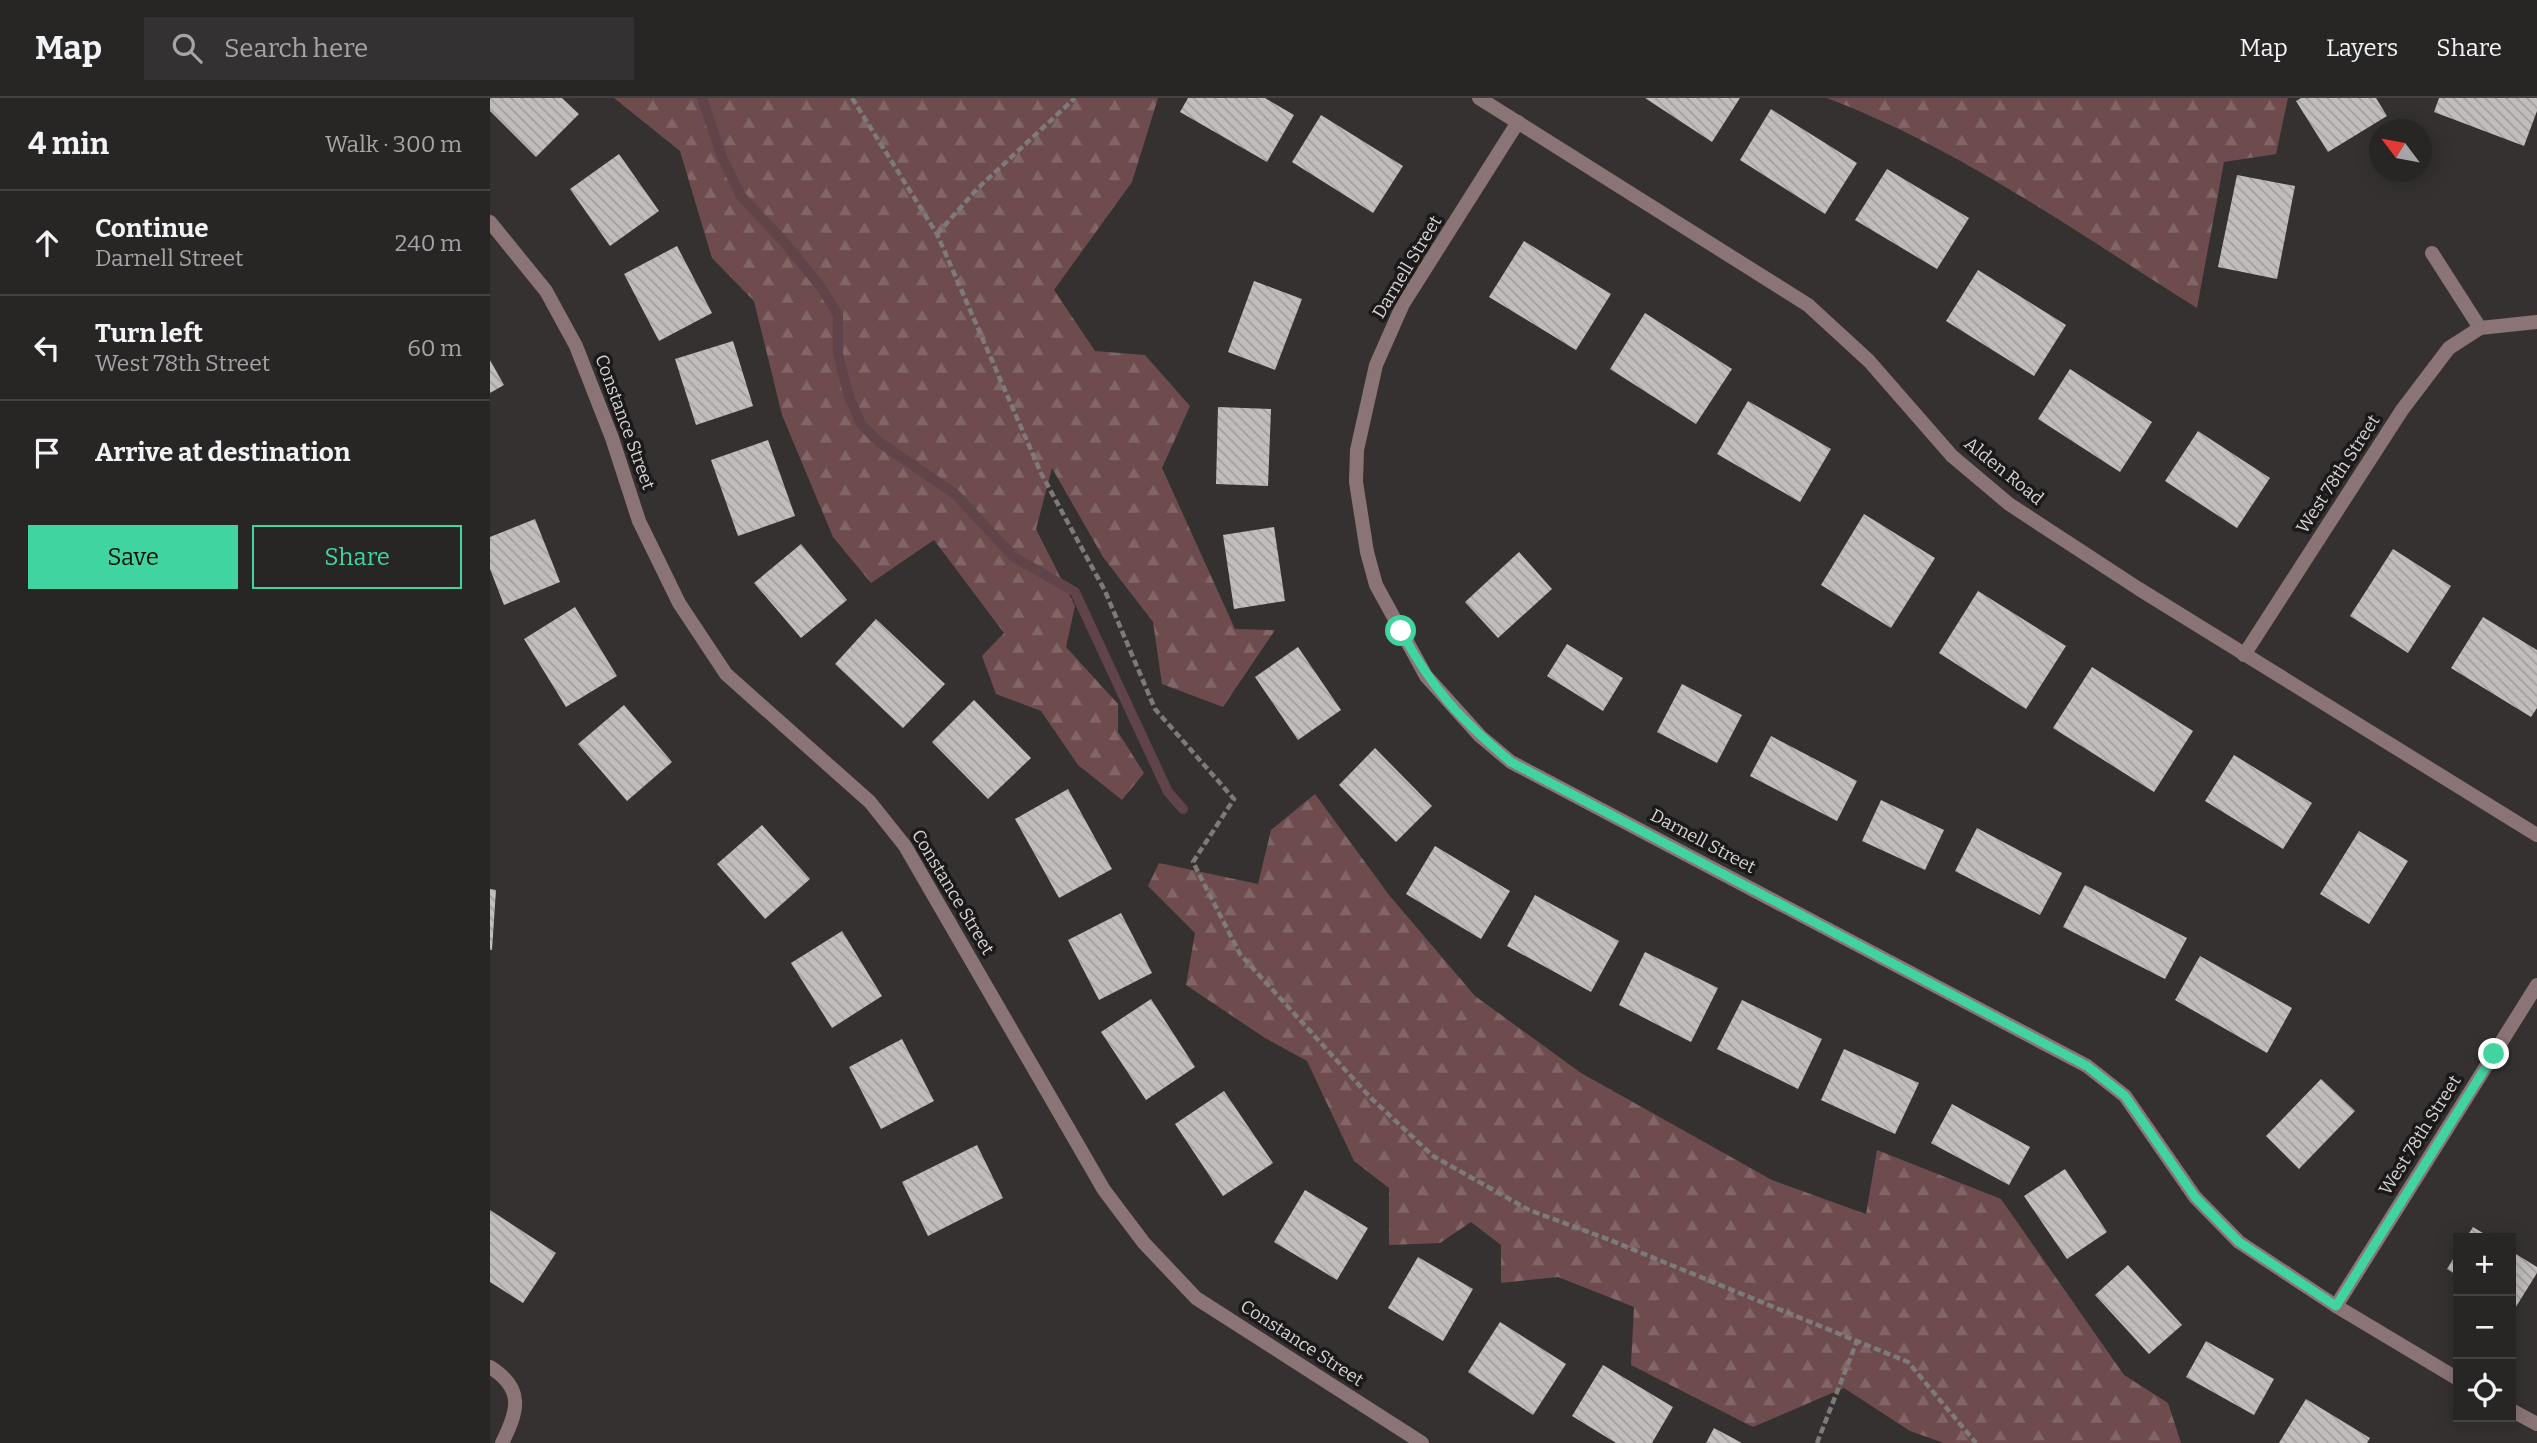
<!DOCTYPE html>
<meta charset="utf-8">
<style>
body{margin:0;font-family:Bitter,serif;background:#343132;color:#f1f3f6}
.controls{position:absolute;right:21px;bottom:21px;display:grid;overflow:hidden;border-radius:0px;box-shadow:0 4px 18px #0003}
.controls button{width:63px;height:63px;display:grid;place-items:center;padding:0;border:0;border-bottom:2px solid #444242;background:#282525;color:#f1f3f6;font:35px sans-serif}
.compass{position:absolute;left:1879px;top:21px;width:63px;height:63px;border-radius:50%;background:#282525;box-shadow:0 4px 18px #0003;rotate:302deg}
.stop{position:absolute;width:21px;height:21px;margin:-16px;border:5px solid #40d4a1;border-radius:50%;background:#fff}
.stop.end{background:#40d4a1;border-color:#fff;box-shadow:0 2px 7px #0008}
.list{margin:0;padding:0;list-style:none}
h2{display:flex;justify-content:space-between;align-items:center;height:91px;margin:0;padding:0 28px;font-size:30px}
h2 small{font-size:23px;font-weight:400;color:#a5a5a7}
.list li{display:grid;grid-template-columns:46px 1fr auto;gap:21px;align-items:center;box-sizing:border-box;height:105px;padding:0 28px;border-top:2px solid #444242}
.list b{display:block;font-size:26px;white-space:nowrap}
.list p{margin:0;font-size:23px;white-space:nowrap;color:#a5a5a7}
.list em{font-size:23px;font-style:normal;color:#a5a5a7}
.actions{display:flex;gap:14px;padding:21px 28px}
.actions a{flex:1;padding:16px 0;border:2px solid #40d4a1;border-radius:0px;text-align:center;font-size:24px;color:#40d4a1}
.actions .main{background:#40d4a1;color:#111}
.icon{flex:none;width:38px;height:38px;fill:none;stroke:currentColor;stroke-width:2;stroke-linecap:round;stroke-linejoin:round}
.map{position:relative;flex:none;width:2047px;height:1345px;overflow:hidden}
header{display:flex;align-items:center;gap:42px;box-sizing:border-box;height:98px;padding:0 35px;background:#282525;border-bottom:2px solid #444242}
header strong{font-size:33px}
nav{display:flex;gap:38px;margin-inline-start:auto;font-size:24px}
.search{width:490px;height:63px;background:#343132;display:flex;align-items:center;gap:18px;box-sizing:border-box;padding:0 24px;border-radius:0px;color:#a5a5a7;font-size:26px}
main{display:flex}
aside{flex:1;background:#282525}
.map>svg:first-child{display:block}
.forest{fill:url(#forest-firs)}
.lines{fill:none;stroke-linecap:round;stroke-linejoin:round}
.stream{stroke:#604449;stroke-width:10}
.building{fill:url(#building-back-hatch)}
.path{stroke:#7e7a7a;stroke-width:4.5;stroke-dasharray:7 3.5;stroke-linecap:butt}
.lane{stroke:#8b7475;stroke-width:14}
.street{stroke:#8b7475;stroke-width:14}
.route{stroke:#40d4a1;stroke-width:9}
.labels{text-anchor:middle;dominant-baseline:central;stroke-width:7;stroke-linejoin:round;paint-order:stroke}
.street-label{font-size:18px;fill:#d7d4d4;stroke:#1b1919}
</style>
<header>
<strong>Map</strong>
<div class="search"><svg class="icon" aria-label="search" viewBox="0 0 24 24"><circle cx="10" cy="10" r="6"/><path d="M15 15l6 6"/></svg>Search here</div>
<nav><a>Map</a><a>Layers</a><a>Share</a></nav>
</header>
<main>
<aside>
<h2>4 min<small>Walk · 300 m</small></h2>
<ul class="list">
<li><svg class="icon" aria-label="ahead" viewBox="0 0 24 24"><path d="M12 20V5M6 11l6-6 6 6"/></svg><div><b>Continue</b><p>Darnell Street</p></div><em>240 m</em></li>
<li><svg class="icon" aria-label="left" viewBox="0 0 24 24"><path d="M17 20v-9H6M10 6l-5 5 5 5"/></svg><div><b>Turn left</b><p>West 78th Street</p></div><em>60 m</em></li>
<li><svg class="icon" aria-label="arrive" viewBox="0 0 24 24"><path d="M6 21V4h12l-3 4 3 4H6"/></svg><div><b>Arrive at destination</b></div></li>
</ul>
<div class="actions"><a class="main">Save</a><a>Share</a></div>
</aside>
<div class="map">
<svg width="2047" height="1345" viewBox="0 0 2047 1345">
<defs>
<pattern id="forest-firs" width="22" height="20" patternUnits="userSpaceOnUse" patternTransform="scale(1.75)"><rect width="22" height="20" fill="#6e4c4d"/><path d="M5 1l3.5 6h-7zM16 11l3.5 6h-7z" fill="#826566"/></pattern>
<pattern id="building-back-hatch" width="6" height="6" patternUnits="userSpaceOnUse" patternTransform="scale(1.75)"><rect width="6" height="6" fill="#c2bdbd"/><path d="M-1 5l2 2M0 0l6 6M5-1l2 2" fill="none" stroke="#a29e9e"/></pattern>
</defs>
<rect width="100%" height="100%" fill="#353131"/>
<g class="forest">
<polygon points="124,0 668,0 642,84 564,192 605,253 655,257 700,308 672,370 745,531 785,532 733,609 672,586 663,524 613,459 562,370 546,431 585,508 576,549 628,606 628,634 654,675 632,702 588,667 551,613 506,596 492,558 514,535 444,442 381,485 343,439 292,317 264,203 222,160 190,53"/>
<path d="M 1337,0 L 1798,0 L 1786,56 L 1734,64 L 1707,210 C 1589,136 1467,49 1337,0 Z"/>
<polygon points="825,696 899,797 985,898 1091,975 1282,1082 1376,1116 1387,1052 1511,1101 1634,1277 1678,1305 1691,1345 1454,1345 1420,1333 1354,1290 1263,1329 1141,1267 1144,1209 1068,1179 1011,1185 1011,1147 981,1124 950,1145 899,1147 899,1090 864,1063 817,963 775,940 696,887 705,835 658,788 669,765 768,786 781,732"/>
</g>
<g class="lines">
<polyline class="stream" points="212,0 232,59 251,98 294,144 331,189 348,217 348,256 359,299 371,326 389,344 465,396 524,459 585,494 678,694 693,711"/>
</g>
<g class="building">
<polygon points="0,0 72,0 89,16 46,59 0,13"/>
<polygon points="698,0 775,0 804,17 777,64 690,14"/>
<polygon points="1155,0 1250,0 1222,44"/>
<polygon points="1811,0 1886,0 1897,18 1838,54 1806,3"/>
<polygon points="1949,0 2047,0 2047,13 2034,48 1944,14"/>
<polygon points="1281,11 1367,65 1335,116 1250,62"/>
<polygon points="831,17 913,68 883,115 802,64"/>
<polygon points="129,56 169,113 120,148 80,91"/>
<polygon points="1397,71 1479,120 1447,171 1365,122"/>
<polygon points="1747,77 1805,88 1787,181 1728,169"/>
<polygon points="1034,143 1121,196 1086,252 999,199"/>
<polygon points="187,148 222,215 169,243 134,176"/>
<polygon points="1488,172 1576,227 1544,278 1456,223"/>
<polygon points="764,183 812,201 785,272 738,254"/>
<polygon points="1155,215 1242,271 1206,326 1120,271"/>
<polygon points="243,243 263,308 206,327 185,261"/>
<polygon points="0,262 14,287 0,295"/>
<polygon points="1580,271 1662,324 1630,374 1548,321"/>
<polygon points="1258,303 1341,351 1310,404 1227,356"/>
<polygon points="728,309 781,311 778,388 726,386"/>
<polygon points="1708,333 1780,380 1747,430 1675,383"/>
<polygon points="278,342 305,418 248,438 221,362"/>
<polygon points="1374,416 1445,460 1401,530 1331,487"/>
<polygon points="45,421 70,484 14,507 0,471 0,439"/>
<polygon points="784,429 795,503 744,511 733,437"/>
<polygon points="311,446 357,502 311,540 264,485"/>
<polygon points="1903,451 1961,488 1918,555 1860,518"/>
<polygon points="1029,454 1062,491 1008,540 975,504"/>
<polygon points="1488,493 1576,548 1536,611 1449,555"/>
<polygon points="85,509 127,578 76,609 34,541"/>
<polygon points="1993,519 2047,552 2047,610 2041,619 1961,570"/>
<polygon points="386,521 455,586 413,630 345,566"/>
<polygon points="1077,546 1133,580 1113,613 1057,578"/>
<polygon points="808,549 851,612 808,642 765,579"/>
<polygon points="1602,569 1703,633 1664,694 1563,630"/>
<polygon points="1192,586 1252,617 1227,665 1167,634"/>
<polygon points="484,602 541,660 498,701 442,644"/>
<polygon points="134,607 182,664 137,703 88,646"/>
<polygon points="1281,638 1367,683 1347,723 1260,678"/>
<polygon points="885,650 942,708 906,744 849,687"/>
<polygon points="1744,657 1822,705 1793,751 1715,703"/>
<polygon points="578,691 622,771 569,800 525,721"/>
<polygon points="1391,702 1454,732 1435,772 1372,743"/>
<polygon points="272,727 320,781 275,821 227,766"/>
<polygon points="1487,730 1572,775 1550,817 1465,773"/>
<polygon points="1869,733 1918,763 1879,826 1830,796"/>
<polygon points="945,748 1020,793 991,841 916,796"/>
<polygon points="1595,787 1697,840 1675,881 1573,829"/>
<polygon points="0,791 6,792 2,852 0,852"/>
<polygon points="1045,797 1129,843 1101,894 1017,848"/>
<polygon points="631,815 662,875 609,902 578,842"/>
<polygon points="352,833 392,898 342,930 301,865"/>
<polygon points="1155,854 1228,890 1201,944 1129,907"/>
<polygon points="1710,858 1802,910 1777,955 1685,902"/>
<polygon points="661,901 705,969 656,1002 611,934"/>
<polygon points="1252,902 1332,941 1308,991 1227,951"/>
<polygon points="412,941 444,1003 391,1031 359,969"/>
<polygon points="1354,951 1429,985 1405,1036 1331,1002"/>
<polygon points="1831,981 1865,1013 1809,1071 1776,1038"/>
<polygon points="734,993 783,1065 733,1098 685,1026"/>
<polygon points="1462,1006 1540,1049 1519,1087 1441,1045"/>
<polygon points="487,1047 513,1100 438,1138 412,1084"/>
<polygon points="1575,1071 1617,1134 1577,1161 1534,1098"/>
<polygon points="815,1092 878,1130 847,1182 784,1144"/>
<polygon points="0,1112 66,1155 33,1205 0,1184"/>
<polygon points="1983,1129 2001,1140 1976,1140"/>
<polygon points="1968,1153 1968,1178 1957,1171"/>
<polygon points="2021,1153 2047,1169 2047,1175 2024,1212 2021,1210"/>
<polygon points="928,1159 983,1191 953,1243 898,1210"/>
<polygon points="1638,1167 1692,1227 1659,1256 1605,1197"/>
<polygon points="1010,1224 1076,1266 1043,1317 978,1274"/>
<polygon points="1716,1243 1784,1281 1764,1317 1696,1279"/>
<polygon points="1113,1267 1183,1309 1162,1345 1126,1345 1082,1318"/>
<polygon points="1816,1301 1880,1340 1877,1345 1789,1345"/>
<polygon points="1224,1330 1252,1345 1216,1345"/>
</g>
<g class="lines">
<g class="path">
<polyline points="362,0 447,136 551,375 615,493 665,611 744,701 703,764 750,856 880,999 943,1058 1039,1112 1120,1142 1418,1264 1486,1345"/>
<polyline points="447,136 487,91 585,0"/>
<polyline points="1327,1345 1367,1243"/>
</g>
<path class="lane" d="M 0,1269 C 35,1291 28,1313 12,1345"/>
<g class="street">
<polyline points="989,0 1318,207 1379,263 1462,358 1519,406 1649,491 2047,737"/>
<polyline points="1028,24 913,206 886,267 867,352 866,384 877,454 886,487 936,578 990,638 1021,664 1597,968 1635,998 1705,1099 1749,1144 1846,1208 1968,1281"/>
<polyline points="0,124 56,193 86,248 122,340 149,423 189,505 236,576 380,704 415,748 614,1092 654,1145 706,1200 932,1345"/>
<polyline points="1942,155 1990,230"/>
<polyline points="1754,557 1912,312 1959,250 1990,230 2047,224"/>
<polyline points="1846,1208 2047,887"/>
<polyline points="2021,1312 2047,1326"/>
</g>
</g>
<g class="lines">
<path class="route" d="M 911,533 C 942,591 970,621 1021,664 L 1597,968 L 1635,998 L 1705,1099 L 1749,1144 L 1846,1208 L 2004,956"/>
</g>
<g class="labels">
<g class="street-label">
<text transform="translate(917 169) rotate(-59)">Darnell Street</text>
<text transform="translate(135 324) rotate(70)">Constance Street</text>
<text transform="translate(1514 373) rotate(39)">Alden Road</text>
<text transform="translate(1848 376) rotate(-57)">West 78th Street</text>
<text transform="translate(1213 743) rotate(28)">Darnell Street</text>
<text transform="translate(463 794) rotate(59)">Constance Street</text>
<text transform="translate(1930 1037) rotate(-58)">West 78th Street</text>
<text transform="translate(812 1245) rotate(33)">Constance Street</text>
</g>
</g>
</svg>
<div class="controls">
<button>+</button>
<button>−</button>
<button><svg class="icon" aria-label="locate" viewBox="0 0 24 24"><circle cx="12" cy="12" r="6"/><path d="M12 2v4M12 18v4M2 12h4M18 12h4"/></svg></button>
</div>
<svg class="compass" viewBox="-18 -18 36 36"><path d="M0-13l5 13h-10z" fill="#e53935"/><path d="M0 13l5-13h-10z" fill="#a5a5a7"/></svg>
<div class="stop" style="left:911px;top:533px"></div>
<div class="stop end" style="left:2004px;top:956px"></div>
</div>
</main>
